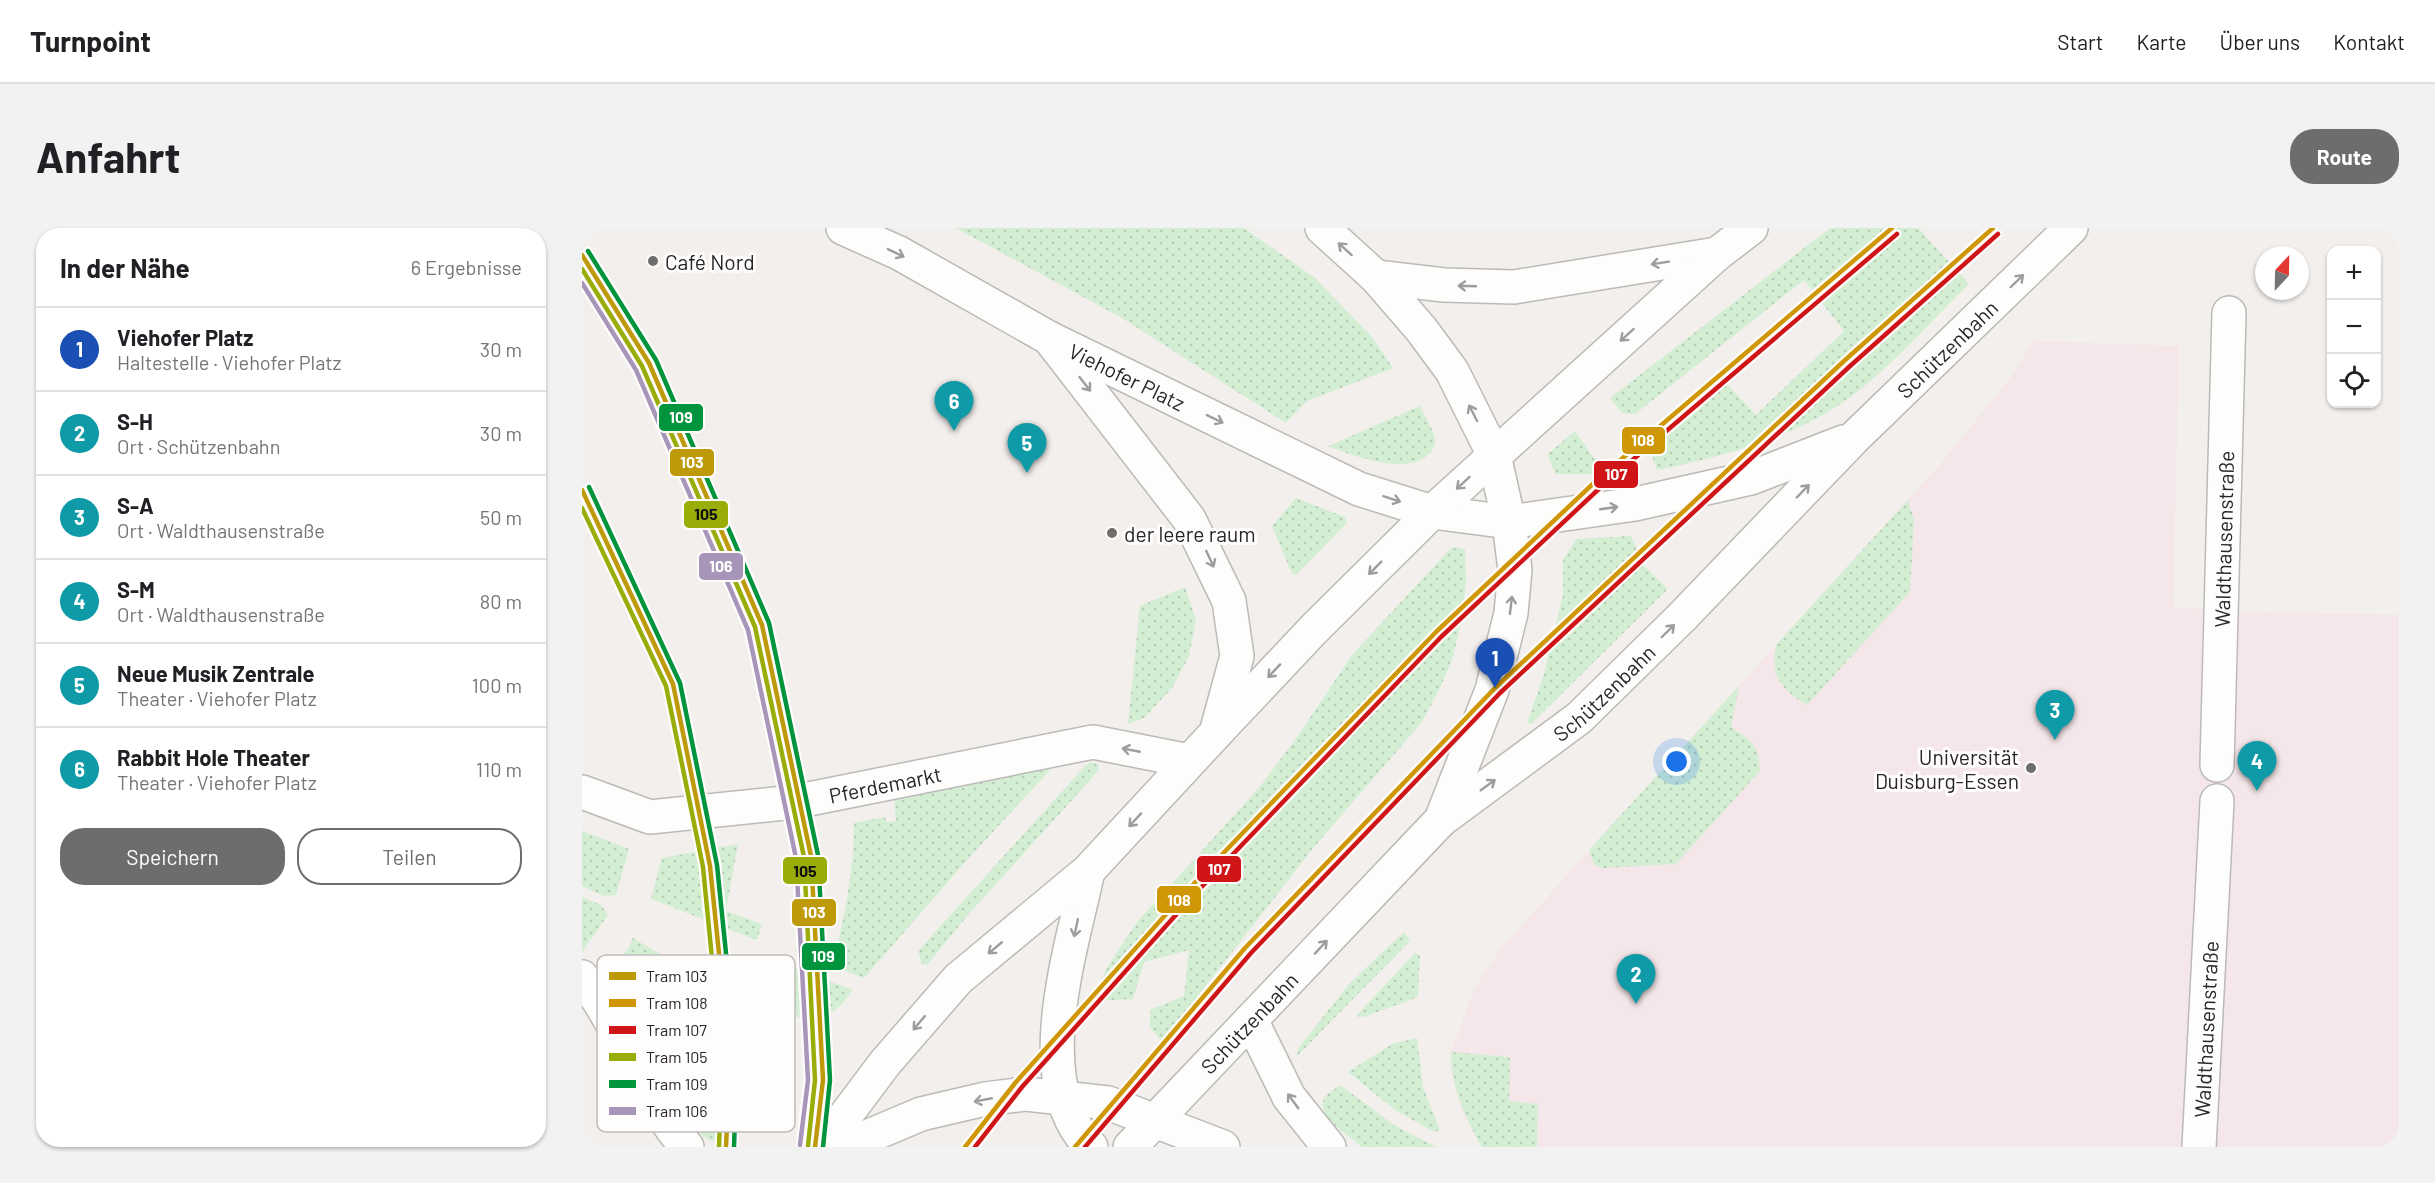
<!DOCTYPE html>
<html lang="de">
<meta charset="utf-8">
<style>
body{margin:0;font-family:Barlow,sans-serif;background:#f2f2f2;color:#202124}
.controls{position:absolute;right:18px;top:18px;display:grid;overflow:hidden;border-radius:12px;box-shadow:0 2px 4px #0004}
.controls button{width:54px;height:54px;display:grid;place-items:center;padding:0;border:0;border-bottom:2px solid #e0e0e0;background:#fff;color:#202124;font:30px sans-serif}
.compass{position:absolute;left:1673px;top:18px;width:54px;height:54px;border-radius:50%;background:#fff;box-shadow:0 2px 4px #0004;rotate:22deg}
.you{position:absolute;left:1095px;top:534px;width:21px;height:21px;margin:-15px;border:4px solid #fff;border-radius:50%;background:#1a73e8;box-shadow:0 0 0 9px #1a73e833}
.badge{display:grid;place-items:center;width:39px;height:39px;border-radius:50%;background:#6f6d6c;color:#fff;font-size:20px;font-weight:700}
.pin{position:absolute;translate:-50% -50px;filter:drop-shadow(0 2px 3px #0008)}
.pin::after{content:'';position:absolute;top:32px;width:21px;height:18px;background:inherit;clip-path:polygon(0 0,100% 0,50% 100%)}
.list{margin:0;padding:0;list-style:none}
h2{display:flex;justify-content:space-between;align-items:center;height:78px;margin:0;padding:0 24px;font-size:26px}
h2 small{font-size:20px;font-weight:400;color:#757577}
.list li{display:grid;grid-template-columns:39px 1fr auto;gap:18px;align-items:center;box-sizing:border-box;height:84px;padding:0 24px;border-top:2px solid #e0e0e0}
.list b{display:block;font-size:22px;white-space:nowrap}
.list p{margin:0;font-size:20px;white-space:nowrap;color:#757577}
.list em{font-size:20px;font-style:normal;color:#757577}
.actions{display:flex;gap:12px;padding:18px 24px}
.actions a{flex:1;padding:14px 0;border:2px solid #6f6d6c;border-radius:24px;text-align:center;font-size:21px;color:#6f6d6c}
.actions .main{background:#6f6d6c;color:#fff}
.icon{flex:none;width:33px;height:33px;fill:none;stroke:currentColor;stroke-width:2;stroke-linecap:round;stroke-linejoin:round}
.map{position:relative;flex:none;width:1817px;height:919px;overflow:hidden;border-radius:24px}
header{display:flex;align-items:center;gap:36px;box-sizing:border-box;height:84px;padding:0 30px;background:#fff;border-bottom:2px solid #e0e0e0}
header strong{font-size:28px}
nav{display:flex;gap:33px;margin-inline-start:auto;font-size:21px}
.intro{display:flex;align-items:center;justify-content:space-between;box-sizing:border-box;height:144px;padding:0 36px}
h1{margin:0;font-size:42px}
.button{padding:15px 27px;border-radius:24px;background:#6f6d6c;color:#fff;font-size:21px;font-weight:700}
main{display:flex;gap:36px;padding:0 36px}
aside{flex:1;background:#fff;border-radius:24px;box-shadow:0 2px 4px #0004}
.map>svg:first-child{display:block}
.education{fill:#f5e6e9}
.grass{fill:url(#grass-dots)}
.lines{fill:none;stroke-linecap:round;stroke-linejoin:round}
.street-casing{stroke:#bcbab9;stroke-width:36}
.secondary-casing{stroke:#bcbab9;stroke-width:36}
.primary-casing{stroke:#bcbab9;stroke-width:36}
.street{stroke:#fdfdfc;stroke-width:33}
.secondary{stroke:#fdfdfc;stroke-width:33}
.primary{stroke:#fdfdfc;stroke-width:33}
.tram-1-casing{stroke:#fffdfc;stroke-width:9}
.tram-2-casing{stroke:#fffdfc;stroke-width:9}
.tram-3-casing{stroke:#fffdfc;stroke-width:9}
.tram-4-casing{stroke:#fffdfc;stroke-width:9}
.tram-5-casing{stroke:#fffdfc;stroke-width:9}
.tram-6-casing{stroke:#fffdfc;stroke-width:9}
.tram-1{stroke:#be9a0b;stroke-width:4.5}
.tram-2{stroke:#cf9606;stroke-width:4.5}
.tram-3{stroke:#d01519;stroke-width:4.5}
.tram-4{stroke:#9aac08;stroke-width:4.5}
.tram-5{stroke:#00943c;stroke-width:4.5}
.tram-6{stroke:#a795ba;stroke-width:4.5}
.oneway{stroke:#9d9d9c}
.poi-dot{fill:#6f6d6c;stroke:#fffdfc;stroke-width:2}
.labels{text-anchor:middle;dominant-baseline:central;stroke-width:6;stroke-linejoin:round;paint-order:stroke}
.poi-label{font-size:21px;fill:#282726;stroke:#fffdfc;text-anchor:start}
.street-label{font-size:21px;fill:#282726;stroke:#fffdfc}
.key{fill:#fffdfc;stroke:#bebdbc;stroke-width:1.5}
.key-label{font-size:16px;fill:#282726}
.line-badge{stroke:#fffdfc;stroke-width:2}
.badge-label{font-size:16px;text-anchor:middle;font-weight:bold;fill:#fff}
.pale-badge-label{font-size:16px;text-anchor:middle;font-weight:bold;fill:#111}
</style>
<header>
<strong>Turnpoint</strong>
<nav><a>Start</a><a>Karte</a><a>Über uns</a><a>Kontakt</a></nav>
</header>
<div class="intro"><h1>Anfahrt</h1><a class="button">Route</a></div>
<main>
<aside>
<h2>In der Nähe<small>6 Ergebnisse</small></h2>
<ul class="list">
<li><span class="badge" style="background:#1a4fb4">1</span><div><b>Viehofer Platz</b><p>Haltestelle · Viehofer Platz</p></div><em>30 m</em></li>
<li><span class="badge" style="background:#0f9aa8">2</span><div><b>S-H</b><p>Ort · Schützenbahn</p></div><em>30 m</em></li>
<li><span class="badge" style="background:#0f9aa8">3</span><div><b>S-A</b><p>Ort · Waldthausenstraße</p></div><em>50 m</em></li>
<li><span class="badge" style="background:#0f9aa8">4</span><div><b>S-M</b><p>Ort · Waldthausenstraße</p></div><em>80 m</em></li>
<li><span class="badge" style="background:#0f9aa8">5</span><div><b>Neue Musik Zentrale</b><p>Theater · Viehofer Platz</p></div><em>100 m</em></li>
<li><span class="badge" style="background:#0f9aa8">6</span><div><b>Rabbit Hole Theater</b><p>Theater · Viehofer Platz</p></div><em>110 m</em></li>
</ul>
<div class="actions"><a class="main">Speichern</a><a>Teilen</a></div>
</aside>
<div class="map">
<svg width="1817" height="919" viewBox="0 0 1817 919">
<defs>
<pattern id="grass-dots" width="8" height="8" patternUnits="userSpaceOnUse" patternTransform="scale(1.5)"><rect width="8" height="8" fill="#d4eed4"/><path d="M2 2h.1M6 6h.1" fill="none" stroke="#b6ccb6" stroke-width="1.8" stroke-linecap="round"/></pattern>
</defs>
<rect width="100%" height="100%" fill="#f2efed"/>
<polygon class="education" points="1452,113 1597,118 1591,379 1642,383 1817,387 1817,919 900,919 880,883 870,846 869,824 892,761 921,718 1360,234 1429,149"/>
<g class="grass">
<polygon points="374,0 662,0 733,50 790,109 811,140 725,173 704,195 540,90"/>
<path d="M 1248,0 L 1336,0 L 1387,56 C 1349,93 1313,135 1271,167 C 1214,210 1143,228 1075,242 L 1067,219 L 1070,209 L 1139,150 L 1174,187 L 1262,103 L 1222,52 L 1053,186 L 1040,185 L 1028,170 Z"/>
<path d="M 838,178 C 842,188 850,198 852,208 C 854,215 852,221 848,225 C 827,249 771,228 746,218 Z"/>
<polygon points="993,203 1023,246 973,246 966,226"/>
<polygon points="714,270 763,289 765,295 714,347 710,346 690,298"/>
<path d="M 1326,272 L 1332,292 L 1328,364 L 1225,477 C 1198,461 1188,448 1194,417 Z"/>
<polygon points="1049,308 1063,339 1086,361 949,496 945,495 962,446 981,367 981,332 994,311"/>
<polygon points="870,319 883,321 884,353 880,390 871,429 859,458 840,494 732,619 580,814 568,799 568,782 602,768 607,722 562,734 551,771 514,773 519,752 527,736 555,694 676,561 716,508 770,427"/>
<polygon points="603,359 614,392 607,428 590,460 562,490 546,496 558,378"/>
<path d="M 1157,458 L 1149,499 C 1170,513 1177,517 1178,543 L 1094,636 L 1020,640 L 1012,637 L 1007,622 Z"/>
<polygon points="509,534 515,536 517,541 510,550 385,688 345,737 340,736 336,723 503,538"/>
<path d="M 470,540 L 386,631 L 282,750 L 213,724 L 218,710 L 254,723 C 264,680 272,639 272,595 L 303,589 L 304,594 L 314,593 L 312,570 Z"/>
<polygon points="0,603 47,621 34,667 22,668 0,658"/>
<polygon points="156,616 144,683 180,696 175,712 69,671 80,630"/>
<polygon points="0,669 19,677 26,687 0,724"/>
<polygon points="822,704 828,713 714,829 717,819 768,755"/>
<polygon points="51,710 148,768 140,781 107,762 74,808 100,828 102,834 91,847 84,847 76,841 21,752 46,721"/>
<polygon points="833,725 838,727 836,769 782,789 774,788"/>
<polygon points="208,739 271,762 260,776 232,799 192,774"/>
<polygon points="835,810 841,859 858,902 852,904 813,882 766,844 810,816"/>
<path d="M 869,824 L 928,829 L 927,873 L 956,876 L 955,919 L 900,919 C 883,889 869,860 869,824 Z"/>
<path d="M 145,853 L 175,877 L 162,888 L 141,897 L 134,914 C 122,911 115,905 112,893 L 139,855 Z"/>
<polygon points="758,857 812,897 854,919 780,919 746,892 740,876 743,868"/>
</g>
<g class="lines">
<defs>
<g id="street">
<path id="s1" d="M 1635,537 L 1647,85"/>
<path id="s2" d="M 0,564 L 68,589 L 212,574 L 511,514 L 607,533"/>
<path d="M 0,749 C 41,801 60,870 105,919"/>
<path id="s3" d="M 1617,919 L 1635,573"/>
</g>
<g id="secondary">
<polyline points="794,49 862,57 932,59 1135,26"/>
<path id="s4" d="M 467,110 L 777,261 L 850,284 L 927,294 L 1053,276 L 1169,250 L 1261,214"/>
<polyline points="634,505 732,401 850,284 1135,26 1169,0"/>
<path id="s5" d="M 859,592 L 997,490 L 1100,389 L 1272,210 L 1489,0"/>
<path d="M 506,643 C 490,721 444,854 509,919"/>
<polyline points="669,792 707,869 747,919"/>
<polyline points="261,919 339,886 403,871 444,866 526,875 641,919"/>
</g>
<g id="primary">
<polyline points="240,919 303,835 376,751 506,643 634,505 655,428 647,373 607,291 467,110 317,25 261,0"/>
<path id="s6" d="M 548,919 L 859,592 L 910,462 L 929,385 L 933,342 L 927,294 L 912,227 L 870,143 L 839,101 L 794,49 L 740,0"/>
</g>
</defs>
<use href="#street" class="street-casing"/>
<use href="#secondary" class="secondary-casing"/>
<use href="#primary" class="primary-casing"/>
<use href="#street" class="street"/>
<use href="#secondary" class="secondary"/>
<use href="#primary" class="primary"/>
<defs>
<g id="tram-1">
<polyline points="0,27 67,135 180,397 229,628 241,852 233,919"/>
<polyline points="0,262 91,456 128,638 148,833 144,919"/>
</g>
<g id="tram-2">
<polyline points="383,919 434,854 603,665 854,404 1015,252 1310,0"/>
<polyline points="493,919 663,720 913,460 1262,133 1411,0"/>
</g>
<g id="tram-3">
<polyline points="393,919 440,859 609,670 859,409 1020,258 1315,6"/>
<polyline points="503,919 669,725 918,465 1267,139 1416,6"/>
</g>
<g id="tram-4">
<polyline points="0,41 60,138 173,399 222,629 233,852 226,918"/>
<polyline points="0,280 84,458 121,639 140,833 137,919"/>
</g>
<g id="tram-5">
<polyline points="6,23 74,132 187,395 236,627 248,852 241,919"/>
<polyline points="7,259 98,455 135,637 155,833 152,919"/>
</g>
<polyline id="tram-6" points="0,55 54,142 166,402 214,630 226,852 218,917"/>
</defs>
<use href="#tram-1" class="tram-1-casing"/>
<use href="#tram-2" class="tram-2-casing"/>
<use href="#tram-3" class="tram-3-casing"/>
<use href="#tram-4" class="tram-4-casing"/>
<use href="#tram-5" class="tram-5-casing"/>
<use href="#tram-6" class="tram-6-casing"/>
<use href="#tram-1" class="tram-1"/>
<use href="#tram-2" class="tram-2"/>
<use href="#tram-3" class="tram-3"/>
<use href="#tram-4" class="tram-4"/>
<use href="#tram-5" class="tram-5"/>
<use href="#tram-6" class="tram-6"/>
</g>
<defs><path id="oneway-shaft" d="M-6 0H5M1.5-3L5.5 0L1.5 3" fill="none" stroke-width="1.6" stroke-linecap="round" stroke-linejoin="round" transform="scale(1.5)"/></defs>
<g class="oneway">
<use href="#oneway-shaft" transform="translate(763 21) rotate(-138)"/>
<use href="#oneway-shaft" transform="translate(314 25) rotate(26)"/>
<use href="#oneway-shaft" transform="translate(1078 35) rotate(171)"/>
<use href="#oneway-shaft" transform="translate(1435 53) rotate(-44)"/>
<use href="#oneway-shaft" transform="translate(885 58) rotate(-178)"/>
<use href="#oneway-shaft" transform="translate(1045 107) rotate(138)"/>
<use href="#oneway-shaft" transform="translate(503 156) rotate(52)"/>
<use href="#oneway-shaft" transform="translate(891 185) rotate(-117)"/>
<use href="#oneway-shaft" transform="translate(633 191) rotate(26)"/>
<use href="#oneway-shaft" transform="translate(881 255) rotate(137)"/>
<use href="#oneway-shaft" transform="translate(1221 263) rotate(-46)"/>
<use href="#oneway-shaft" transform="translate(810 271) rotate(18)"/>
<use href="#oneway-shaft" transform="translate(1027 280) rotate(-8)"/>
<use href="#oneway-shaft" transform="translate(628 331) rotate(65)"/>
<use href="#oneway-shaft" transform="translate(793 340) rotate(135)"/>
<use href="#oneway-shaft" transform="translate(929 377) rotate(-83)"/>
<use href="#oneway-shaft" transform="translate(1086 403) rotate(-44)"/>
<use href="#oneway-shaft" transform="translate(692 443) rotate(133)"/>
<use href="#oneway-shaft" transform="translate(549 522) rotate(-169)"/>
<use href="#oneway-shaft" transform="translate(906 557) rotate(-36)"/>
<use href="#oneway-shaft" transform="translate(553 592) rotate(133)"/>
<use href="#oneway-shaft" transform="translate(494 700) rotate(102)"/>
<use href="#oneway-shaft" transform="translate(739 719) rotate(-47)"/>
<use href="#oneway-shaft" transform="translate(413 720) rotate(140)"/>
<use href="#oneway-shaft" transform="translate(337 795) rotate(130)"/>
<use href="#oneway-shaft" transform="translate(401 872) rotate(169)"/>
<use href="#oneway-shaft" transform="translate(711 873) rotate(-126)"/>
</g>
<g class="poi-dot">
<circle cx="71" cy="33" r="6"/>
<circle cx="530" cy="305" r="6"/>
<circle cx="1449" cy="540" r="6"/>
</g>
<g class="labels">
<g class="poi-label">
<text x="83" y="33">Café Nord</text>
<text x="542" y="305">der leere raum</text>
<text x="1437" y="528" text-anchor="end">Universität<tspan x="1437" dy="24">Duisburg-Essen</tspan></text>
</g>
<g class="street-label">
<text stroke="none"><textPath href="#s5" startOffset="693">Schützenbahn</textPath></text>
<text stroke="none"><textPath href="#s4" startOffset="87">Viehofer Platz</textPath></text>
<text stroke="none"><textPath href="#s1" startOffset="226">Waldthausenstraße</textPath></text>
<text stroke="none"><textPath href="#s5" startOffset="207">Schützenbahn</textPath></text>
<text stroke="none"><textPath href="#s2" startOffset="310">Pferdemarkt</textPath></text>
<text stroke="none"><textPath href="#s6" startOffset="172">Schützenbahn</textPath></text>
<text stroke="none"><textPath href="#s3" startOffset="118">Waldthausenstraße</textPath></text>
</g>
</g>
<rect x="15" y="727" width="198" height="177" rx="9" class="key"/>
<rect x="27" y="744" width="27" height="8" fill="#be9a0b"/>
<rect x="27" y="771" width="27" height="8" fill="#cf9606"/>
<rect x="27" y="798" width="27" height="8" fill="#d01519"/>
<rect x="27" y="825" width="27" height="8" fill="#9aac08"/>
<rect x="27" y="852" width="27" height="8" fill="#00943c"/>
<rect x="27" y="879" width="27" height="8" fill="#a795ba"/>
<g class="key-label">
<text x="64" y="754">Tram 103</text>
<text x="64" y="781">Tram 108</text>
<text x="64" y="808">Tram 107</text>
<text x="64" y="835">Tram 105</text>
<text x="64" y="862">Tram 109</text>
<text x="64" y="889">Tram 106</text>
</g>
<g class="line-badge">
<rect x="76" y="175" width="46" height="29" rx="6" fill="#00943c"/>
<rect x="1039" y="198" width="45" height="29" rx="6" fill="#cf9606"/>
<rect x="87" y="220" width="46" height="29" rx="6" fill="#be9a0b"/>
<rect x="1011" y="232" width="46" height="29" rx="6" fill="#d01519"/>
<rect x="101" y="272" width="46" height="29" rx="6" fill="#9aac08"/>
<rect x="116" y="324" width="46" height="29" rx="6" fill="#a795ba"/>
<rect x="614" y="627" width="46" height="28" rx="6" fill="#d01519"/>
<rect x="200" y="628" width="46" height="29" rx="6" fill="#9aac08"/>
<rect x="574" y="657" width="46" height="29" rx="6" fill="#cf9606"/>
<rect x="209" y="670" width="46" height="29" rx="6" fill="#be9a0b"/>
<rect x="219" y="714" width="45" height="29" rx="6" fill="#00943c"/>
</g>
<g class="badge-label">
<text x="99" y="195">109</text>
<text x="1061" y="218">108</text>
<text x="110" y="240">103</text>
<text x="1034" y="252">107</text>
<text x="139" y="344">106</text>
<text x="637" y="647">107</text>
<text x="597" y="678">108</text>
<text x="232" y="690">103</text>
<text x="241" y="734">109</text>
</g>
<g class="pale-badge-label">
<text x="124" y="292">105</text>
<text x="223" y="649">105</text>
</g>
</svg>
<div class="controls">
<button>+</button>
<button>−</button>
<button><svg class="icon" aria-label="locate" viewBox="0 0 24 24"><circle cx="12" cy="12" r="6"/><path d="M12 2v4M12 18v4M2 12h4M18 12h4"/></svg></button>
</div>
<svg class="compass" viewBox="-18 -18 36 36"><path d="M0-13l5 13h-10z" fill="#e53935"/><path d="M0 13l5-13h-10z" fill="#757577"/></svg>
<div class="you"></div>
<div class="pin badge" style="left:913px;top:460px;background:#1a4fb4">1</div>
<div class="pin badge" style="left:1054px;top:776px;background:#0f9aa8">2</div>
<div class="pin badge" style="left:1473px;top:512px;background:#0f9aa8">3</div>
<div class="pin badge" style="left:1675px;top:563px;background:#0f9aa8">4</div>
<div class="pin badge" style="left:445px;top:245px;background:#0f9aa8">5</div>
<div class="pin badge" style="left:372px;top:203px;background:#0f9aa8">6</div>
</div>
</main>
